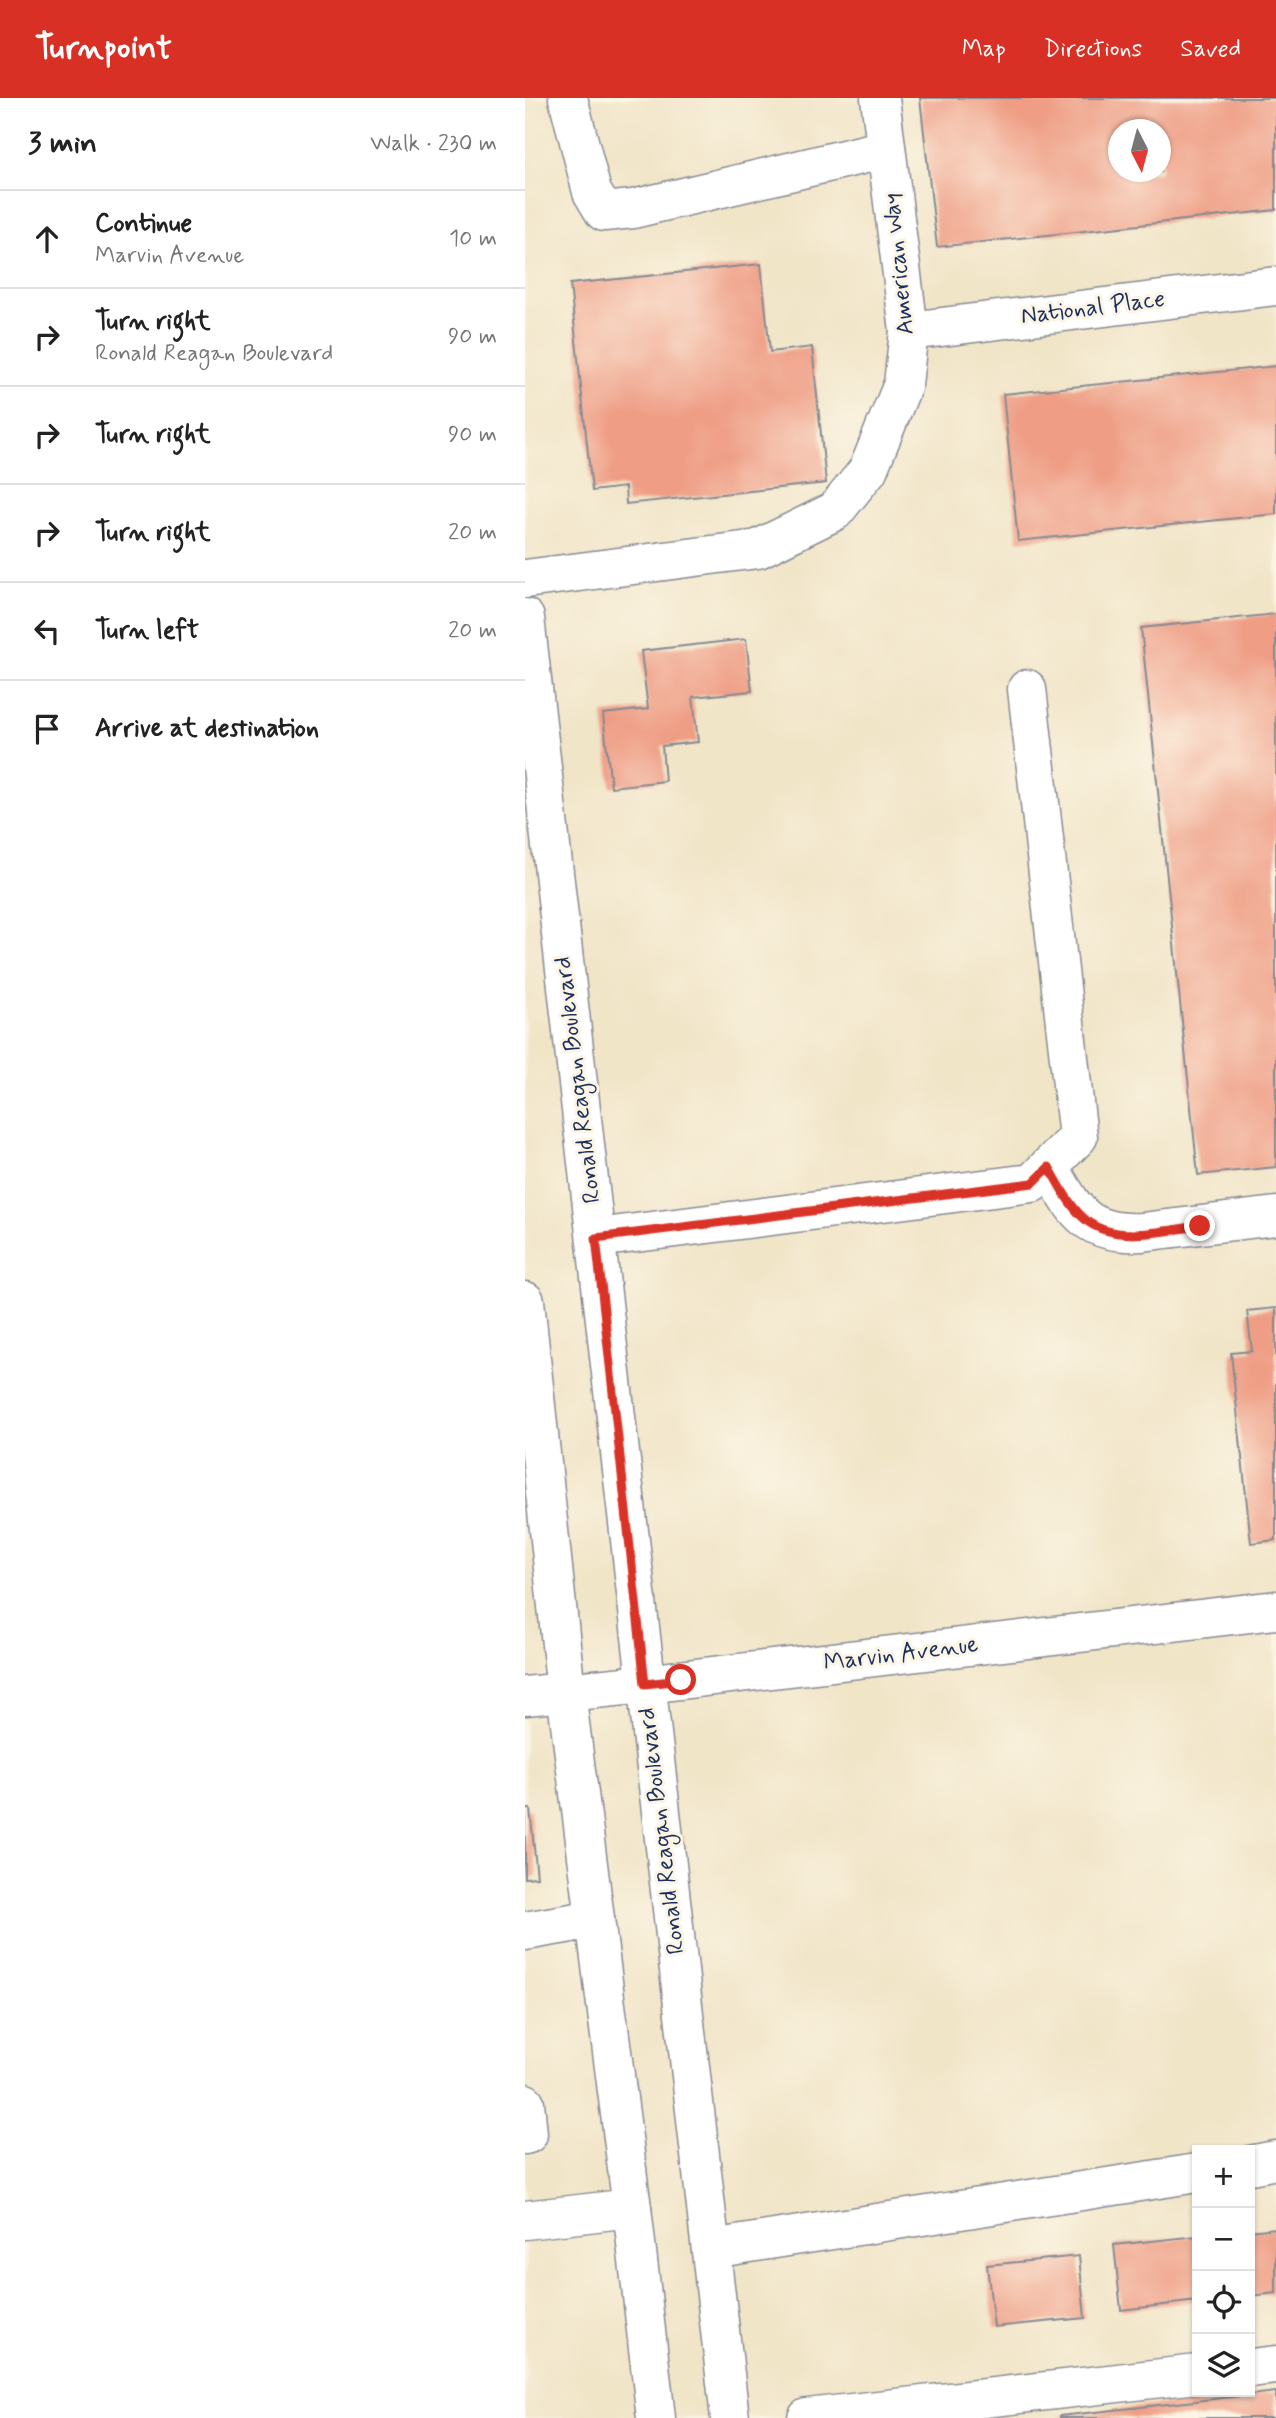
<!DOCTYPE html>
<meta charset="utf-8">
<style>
body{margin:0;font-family:Mynerve,sans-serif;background:#f6f6f6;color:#222}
.controls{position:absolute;right:21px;bottom:21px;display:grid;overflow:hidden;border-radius:0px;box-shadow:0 2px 5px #0004}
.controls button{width:63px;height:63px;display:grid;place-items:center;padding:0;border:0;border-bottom:2px solid #e0e0e0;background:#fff;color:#222;font:35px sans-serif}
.compass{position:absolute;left:583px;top:21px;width:63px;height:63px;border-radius:50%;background:#fff;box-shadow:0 2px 5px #0004;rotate:174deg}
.stop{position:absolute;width:21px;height:21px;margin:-16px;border:5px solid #d93025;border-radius:50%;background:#fff}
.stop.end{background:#d93025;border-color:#fff;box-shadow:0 2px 7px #0008}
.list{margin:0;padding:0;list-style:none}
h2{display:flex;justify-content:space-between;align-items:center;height:91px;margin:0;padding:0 28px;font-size:30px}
h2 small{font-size:23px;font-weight:400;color:#767676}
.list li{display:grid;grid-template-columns:46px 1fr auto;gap:21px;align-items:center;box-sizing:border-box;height:98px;padding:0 28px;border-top:2px solid #e0e0e0}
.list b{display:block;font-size:26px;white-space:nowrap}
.list p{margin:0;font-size:23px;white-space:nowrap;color:#767676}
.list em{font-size:23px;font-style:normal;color:#767676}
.icon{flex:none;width:38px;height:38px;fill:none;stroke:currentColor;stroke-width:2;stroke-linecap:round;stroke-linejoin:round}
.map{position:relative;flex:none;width:751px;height:2320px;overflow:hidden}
header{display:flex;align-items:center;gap:42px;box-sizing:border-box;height:98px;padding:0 35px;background:#d93025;color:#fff}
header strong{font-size:33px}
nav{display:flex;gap:38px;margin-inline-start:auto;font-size:24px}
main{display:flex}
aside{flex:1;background:#fff}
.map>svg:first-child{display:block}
.building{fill:#ef9e85;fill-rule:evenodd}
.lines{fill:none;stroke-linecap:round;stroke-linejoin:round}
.minor-casing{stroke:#868a93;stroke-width:41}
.major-casing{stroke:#868a93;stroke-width:41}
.minor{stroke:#fff;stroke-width:38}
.major{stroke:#fff;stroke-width:38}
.route{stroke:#d93025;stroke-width:9}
.labels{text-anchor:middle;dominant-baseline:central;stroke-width:6;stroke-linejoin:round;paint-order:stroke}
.street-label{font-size:24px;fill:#1b2f5e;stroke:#fcf5e5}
</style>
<header>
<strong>Turnpoint</strong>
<nav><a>Map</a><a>Directions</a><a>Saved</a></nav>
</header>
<main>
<aside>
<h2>3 min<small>Walk · 230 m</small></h2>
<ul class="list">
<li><svg class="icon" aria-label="ahead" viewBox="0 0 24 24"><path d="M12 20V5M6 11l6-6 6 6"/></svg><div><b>Continue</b><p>Marvin Avenue</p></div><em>10 m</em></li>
<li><svg class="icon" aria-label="right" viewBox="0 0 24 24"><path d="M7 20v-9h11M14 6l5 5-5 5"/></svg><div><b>Turn right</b><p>Ronald Reagan Boulevard</p></div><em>90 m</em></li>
<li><svg class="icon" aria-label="right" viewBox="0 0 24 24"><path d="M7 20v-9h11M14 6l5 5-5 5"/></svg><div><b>Turn right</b></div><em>90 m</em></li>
<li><svg class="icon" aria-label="right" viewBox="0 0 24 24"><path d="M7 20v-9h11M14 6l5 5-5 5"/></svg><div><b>Turn right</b></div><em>20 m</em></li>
<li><svg class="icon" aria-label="left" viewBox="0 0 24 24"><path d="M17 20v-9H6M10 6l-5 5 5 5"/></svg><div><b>Turn left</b></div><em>20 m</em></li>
<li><svg class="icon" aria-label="arrive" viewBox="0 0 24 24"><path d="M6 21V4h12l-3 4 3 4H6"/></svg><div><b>Arrive at destination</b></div></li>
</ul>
</aside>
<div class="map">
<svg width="751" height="2320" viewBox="0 0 751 2320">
<rect width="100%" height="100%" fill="#fcf5e5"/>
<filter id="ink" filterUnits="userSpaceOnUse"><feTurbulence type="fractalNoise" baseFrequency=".0143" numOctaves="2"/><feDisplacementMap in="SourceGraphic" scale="14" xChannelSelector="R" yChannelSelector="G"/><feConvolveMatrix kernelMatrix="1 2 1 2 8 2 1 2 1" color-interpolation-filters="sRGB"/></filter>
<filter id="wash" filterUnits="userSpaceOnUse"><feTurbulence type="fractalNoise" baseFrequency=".00686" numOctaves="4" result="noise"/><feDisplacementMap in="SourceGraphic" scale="28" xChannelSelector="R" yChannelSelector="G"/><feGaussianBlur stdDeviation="1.57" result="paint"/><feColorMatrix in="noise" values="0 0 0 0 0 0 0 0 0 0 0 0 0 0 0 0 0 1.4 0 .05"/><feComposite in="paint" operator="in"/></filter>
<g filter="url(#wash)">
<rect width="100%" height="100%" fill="#f1e5c8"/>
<g id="blocks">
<g class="building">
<path d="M 395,0 L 751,0 L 751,112 L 412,149 ZM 594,32 L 636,32 L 636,74 L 594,74 Z"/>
<polygon points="236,166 245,254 287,249 301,385 101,406 100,389 67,393 45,186"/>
<polygon points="751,268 751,416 493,443 478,296"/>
<polygon points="751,516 751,1069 673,1077 616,530"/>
<polygon points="221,541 227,593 168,599 173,644 137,648 140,683 86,689 78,616 123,611 116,553"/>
<polygon points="751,1210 751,1442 726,1445 706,1255 727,1253 722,1213"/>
<polygon points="0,1711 5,1711 12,1779 0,1780"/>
<polygon points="751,2130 751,2195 725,2198 725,2133"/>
<polygon points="672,2138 672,2203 596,2212 589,2147"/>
<polygon points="554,2158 560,2220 469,2229 462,2167"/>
<polygon points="751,2294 751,2320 535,2320 535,2318"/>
</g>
</g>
</g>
<g filter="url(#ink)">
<use href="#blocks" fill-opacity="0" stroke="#868a93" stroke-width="2"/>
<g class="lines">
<defs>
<g id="minor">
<polyline points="43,0 67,94 79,114 108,111 361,51"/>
<polyline points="384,233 751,188"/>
<polyline points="0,481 233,451 310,413 343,372 378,286 384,233 355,0"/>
<path d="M 524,1068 C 550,1113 560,1137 617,1134 L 751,1118"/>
<polyline points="71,1140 507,1085 553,1039 502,591"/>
<polyline points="0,1598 120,1586 751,1512"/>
<polyline points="0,1833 70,1821"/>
<polyline points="0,2005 3,2036 0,2037"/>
<polyline points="725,2067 751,2062"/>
<polyline points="0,2122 107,2110"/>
<polyline points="186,2151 672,2075"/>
<polyline points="725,2270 751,2267"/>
<polyline points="282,2320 672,2276"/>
</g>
<g id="major">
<polyline points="0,520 205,2320"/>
<polyline points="0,1203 41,1594 107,2110 131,2320"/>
</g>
</defs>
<use href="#minor" class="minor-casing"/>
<use href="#major" class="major-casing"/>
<use href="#minor" class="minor"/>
<use href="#major" class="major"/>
</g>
</g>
<g class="lines" filter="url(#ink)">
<path class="route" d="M 156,1582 L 120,1586 L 71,1140 L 508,1085 L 524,1069 C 534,1086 545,1110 562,1123 C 592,1146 640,1132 675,1128"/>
</g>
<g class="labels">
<g class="street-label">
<text transform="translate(374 166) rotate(-96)">American Way</text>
<text transform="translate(568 210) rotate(-7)">National Place</text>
<text transform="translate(53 982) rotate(-97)">Ronald Reagan Boulevard</text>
<text transform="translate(376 1556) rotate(-7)">Marvin Avenue</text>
<text transform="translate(137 1733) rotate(-97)">Ronald Reagan Boulevard</text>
</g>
</g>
</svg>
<div class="controls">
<button>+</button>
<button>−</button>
<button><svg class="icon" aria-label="locate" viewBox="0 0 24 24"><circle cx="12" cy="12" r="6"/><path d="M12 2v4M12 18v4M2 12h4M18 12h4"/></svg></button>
<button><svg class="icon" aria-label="layers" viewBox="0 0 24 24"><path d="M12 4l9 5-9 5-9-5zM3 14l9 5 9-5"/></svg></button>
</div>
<svg class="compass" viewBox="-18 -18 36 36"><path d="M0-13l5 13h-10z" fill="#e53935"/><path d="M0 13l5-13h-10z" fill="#767676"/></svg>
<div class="stop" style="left:156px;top:1582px"></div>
<div class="stop end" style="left:675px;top:1128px"></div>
</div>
</main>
